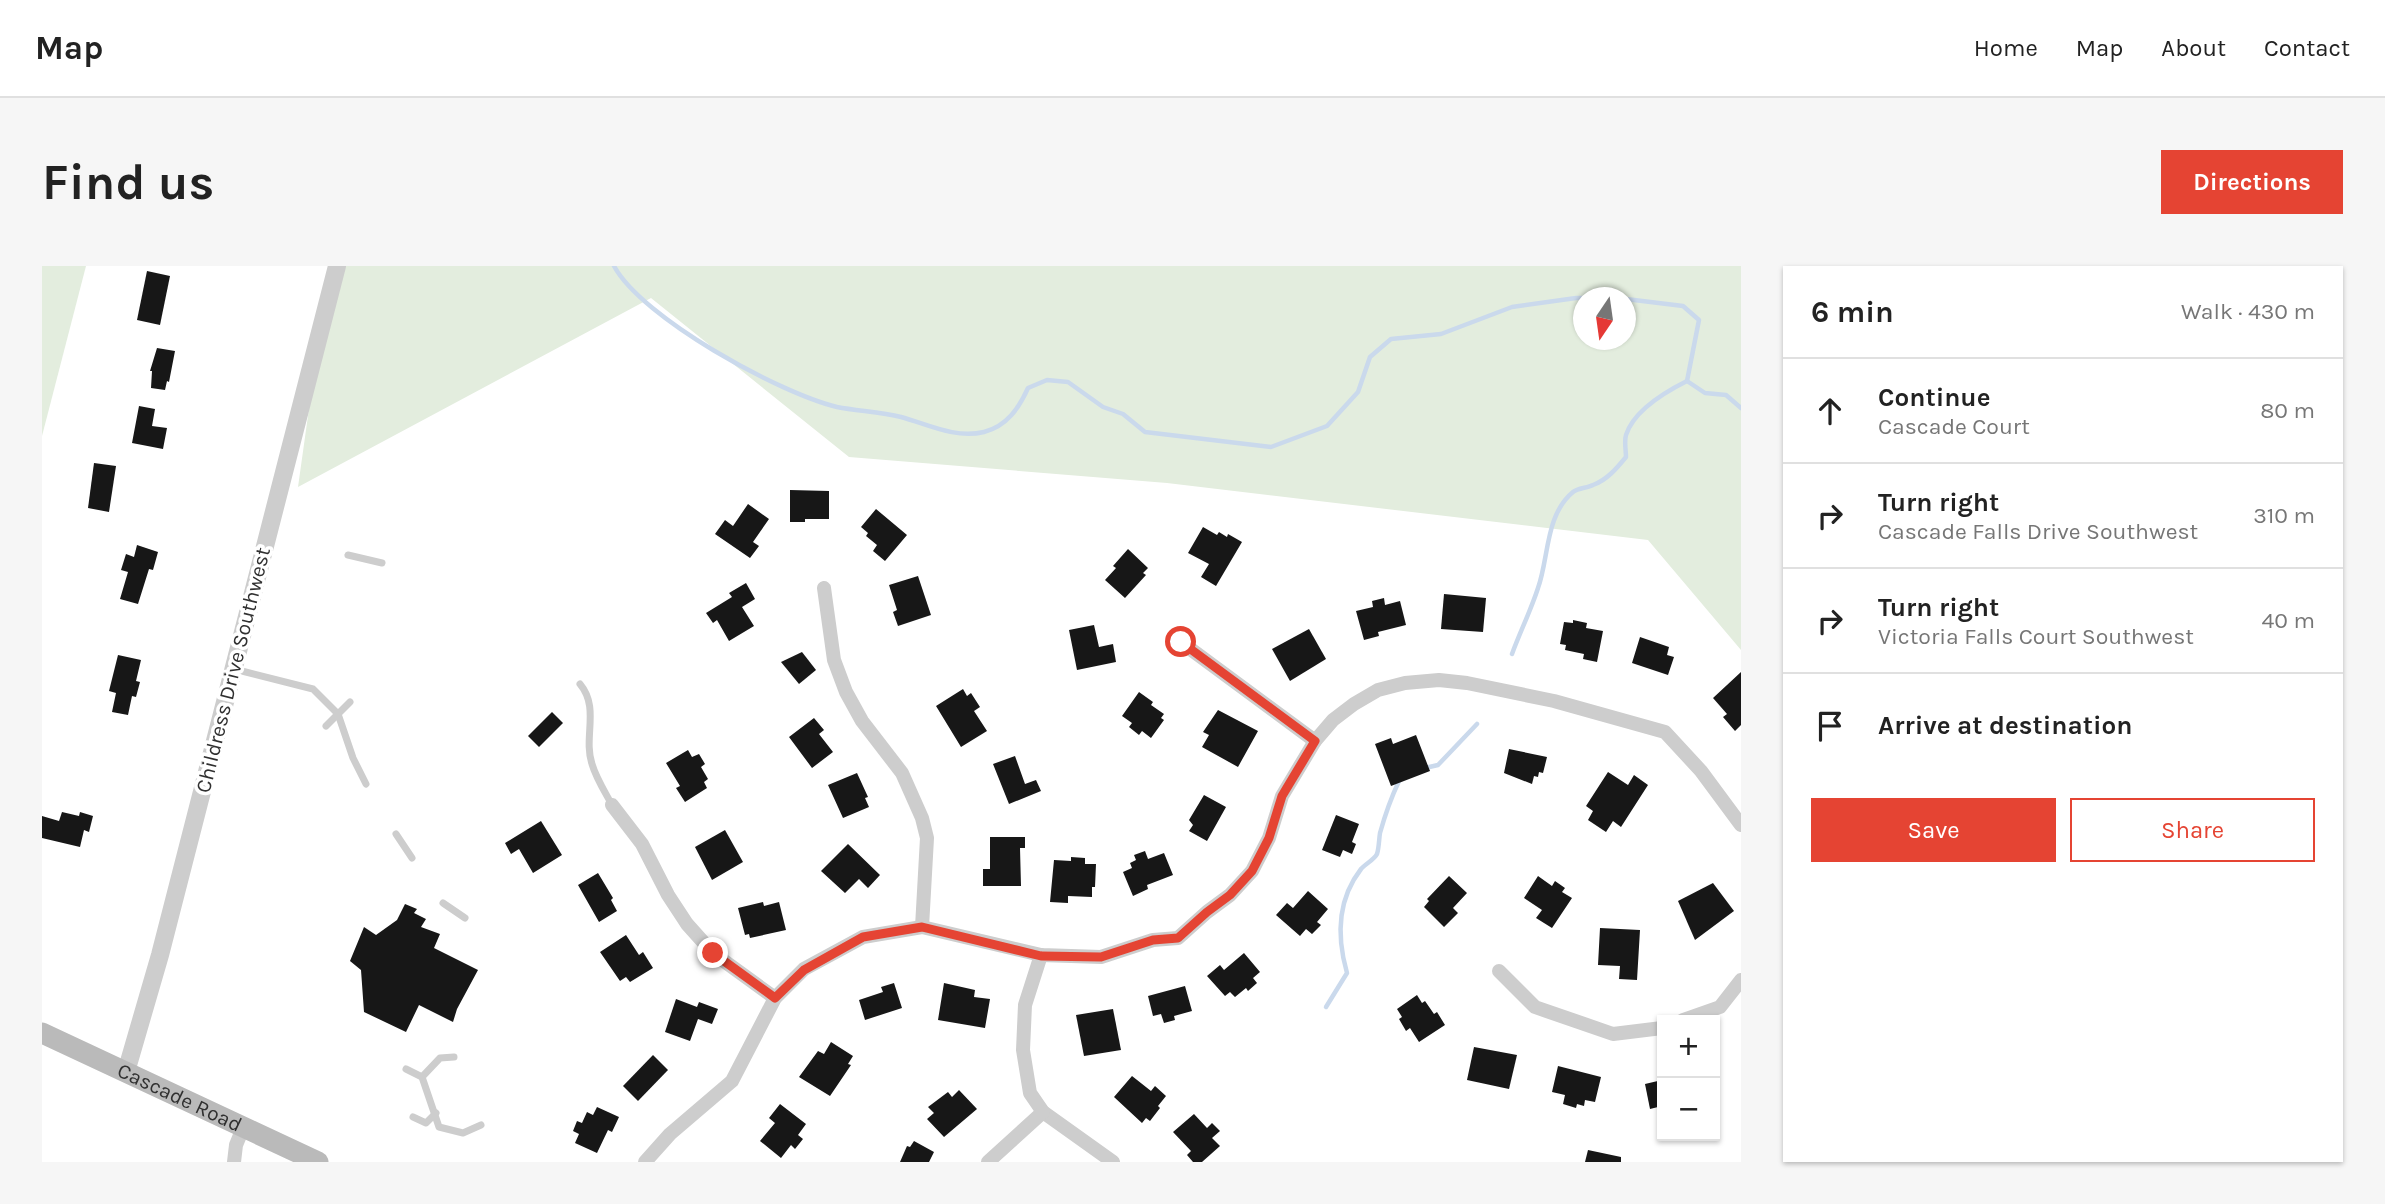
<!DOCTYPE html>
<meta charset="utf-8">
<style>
body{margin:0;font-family:Karla,sans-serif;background:#f6f6f6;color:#222}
.controls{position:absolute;right:21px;bottom:21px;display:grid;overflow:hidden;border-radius:0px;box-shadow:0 2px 5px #0004}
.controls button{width:63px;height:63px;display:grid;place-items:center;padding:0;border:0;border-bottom:2px solid #e0e0e0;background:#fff;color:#222;font:35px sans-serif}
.compass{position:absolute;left:1531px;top:21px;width:63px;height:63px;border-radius:50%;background:#fff;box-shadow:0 2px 5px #0004;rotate:193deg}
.stop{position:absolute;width:21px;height:21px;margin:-16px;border:5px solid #e54433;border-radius:50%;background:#fff}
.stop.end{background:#e54433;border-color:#fff;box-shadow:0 2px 7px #0008}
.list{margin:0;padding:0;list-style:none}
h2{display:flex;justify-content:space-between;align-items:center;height:91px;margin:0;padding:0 28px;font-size:30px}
h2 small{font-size:23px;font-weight:400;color:#767676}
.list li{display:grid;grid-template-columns:46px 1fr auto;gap:21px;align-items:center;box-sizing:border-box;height:105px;padding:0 28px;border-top:2px solid #e0e0e0}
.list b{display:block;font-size:26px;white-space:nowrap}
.list p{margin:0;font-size:23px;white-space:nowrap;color:#767676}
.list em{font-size:23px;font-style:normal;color:#767676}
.actions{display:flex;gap:14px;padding:21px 28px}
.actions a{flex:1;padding:16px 0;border:2px solid #e54433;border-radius:0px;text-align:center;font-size:24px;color:#e54433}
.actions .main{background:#e54433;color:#fff}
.icon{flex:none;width:38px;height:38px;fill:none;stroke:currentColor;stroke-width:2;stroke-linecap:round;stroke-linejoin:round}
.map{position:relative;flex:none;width:1699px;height:896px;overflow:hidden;border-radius:0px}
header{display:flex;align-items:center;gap:42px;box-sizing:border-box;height:98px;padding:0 35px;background:#fff;border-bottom:2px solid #e0e0e0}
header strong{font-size:33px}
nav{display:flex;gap:38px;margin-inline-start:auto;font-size:24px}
.intro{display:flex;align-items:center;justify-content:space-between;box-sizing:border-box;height:168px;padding:0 42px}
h1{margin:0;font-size:49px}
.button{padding:18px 32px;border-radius:0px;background:#e54433;color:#fff;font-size:24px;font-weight:700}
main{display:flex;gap:42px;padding:0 42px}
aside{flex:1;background:#fff;border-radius:0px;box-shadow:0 2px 5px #0004}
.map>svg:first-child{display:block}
.green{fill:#e3edde;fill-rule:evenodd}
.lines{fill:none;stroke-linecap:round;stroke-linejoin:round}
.stream{stroke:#cad9ec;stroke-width:4.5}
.building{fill:#171717}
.service{stroke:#cdcdcd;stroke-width:7}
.minor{stroke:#cdcdcd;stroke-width:14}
.tertiary{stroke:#cdcdcd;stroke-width:18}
.secondary{stroke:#bababa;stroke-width:21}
.route{stroke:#e54433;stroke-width:9}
.labels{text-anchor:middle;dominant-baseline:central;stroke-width:7;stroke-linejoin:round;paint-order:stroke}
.street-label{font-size:21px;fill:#303030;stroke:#fff}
</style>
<header>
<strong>Map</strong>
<nav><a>Home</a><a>Map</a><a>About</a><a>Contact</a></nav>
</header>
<div class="intro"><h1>Find us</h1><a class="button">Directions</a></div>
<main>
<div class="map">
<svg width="1699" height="896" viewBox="0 0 1699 896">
<rect width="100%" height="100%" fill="#fff"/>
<g class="green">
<polygon points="0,0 44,0 0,170"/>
<path d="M 287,0 L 1699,0 L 1699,384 L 1606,274 L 1125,217 L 807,191 L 609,32 L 256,221 ZM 1542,32 L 1584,32 L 1584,74 L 1542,74 Z"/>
</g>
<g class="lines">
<g class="stream">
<path d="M 572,0 C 600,52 737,127 795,141 C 816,145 838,146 859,151 C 885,158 913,173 942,166 C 965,160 977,142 986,122 L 1005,114 L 1026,116 L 1061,141 L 1081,148 L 1103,166 L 1229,181 L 1285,160 L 1316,126 L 1328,91 L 1349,73 L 1399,68 L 1470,41 L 1534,32 L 1570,32"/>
<polyline points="1584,33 1641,40 1657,54 1645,115"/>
<polyline points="1645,115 1663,127 1684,129 1699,142"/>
<path d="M 1470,388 C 1478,366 1489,344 1496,322 C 1507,292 1503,249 1531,226 C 1536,222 1545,222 1551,219 C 1565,214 1575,202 1584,191 C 1584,185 1582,175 1584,169 C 1592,144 1623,126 1645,115"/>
<polyline points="1383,502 1396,499 1435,458"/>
<path d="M 1284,741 L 1305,707 C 1295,672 1295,634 1319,603 C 1323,598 1332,594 1335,588 C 1337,582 1337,573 1338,567 C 1343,549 1349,532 1357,515 L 1360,513"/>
</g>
</g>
<g class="building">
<polygon points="105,5 128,10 118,59 95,54"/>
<polygon points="115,82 133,85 127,116 125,115 123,124 109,122 110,105 108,105"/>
<polygon points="97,140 113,143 110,160 125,162 121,183 90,177"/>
<polygon points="52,197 74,200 67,246 46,242"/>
<polygon points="748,224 787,225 787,253 763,253 763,256 748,256"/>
<polygon points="706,238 727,253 711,276 717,280 708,292 673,268 683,254 691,260"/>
<polygon points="834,243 865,269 843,295 831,285 835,279 824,270 826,267 819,261"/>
<polygon points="1161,261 1175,269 1177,266 1185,271 1186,268 1200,276 1174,320 1159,311 1167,298 1146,287"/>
<polygon points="95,279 116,286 111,304 107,303 96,338 78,333 86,306 79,304 84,288 92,291"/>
<polygon points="1086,283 1106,302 1101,307 1104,309 1083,332 1063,314 1074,302 1071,300"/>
<polygon points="876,310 889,349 856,360 851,346 855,344 847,319"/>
<polygon points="704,317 713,333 700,341 712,360 687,375 675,354 671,357 664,347 690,331 687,327"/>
<polygon points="1402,328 1444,332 1441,366 1399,363"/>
<polygon points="1342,332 1343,339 1358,335 1364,359 1336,366 1337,370 1322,374 1314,345 1331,341 1330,335"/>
<polygon points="1531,354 1545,357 1544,362 1561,365 1555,396 1541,393 1542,388 1523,384 1524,379 1518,378 1522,356 1531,357"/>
<polygon points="1052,359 1057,381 1071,378 1074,396 1035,404 1027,364"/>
<polygon points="1267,363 1284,393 1248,415 1230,383"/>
<polygon points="1598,371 1627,381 1625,389 1632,391 1626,409 1590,397"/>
<polygon points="760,386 774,404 757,418 739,396"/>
<polygon points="76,389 99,394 94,415 98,416 94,431 90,430 86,449 70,446 74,427 67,425"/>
<polygon points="1699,406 1699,459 1693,465 1681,451 1685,448 1671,432"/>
<polygon points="921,423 925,430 929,427 938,441 932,445 945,465 919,481 894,440"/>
<polygon points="1097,426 1111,436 1109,439 1122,448 1119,452 1122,454 1109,472 1100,465 1097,469 1087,461 1090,457 1080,450"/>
<polygon points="1176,444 1216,465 1196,501 1160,481 1167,469 1161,466"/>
<polygon points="510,446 521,457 497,481 486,470"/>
<polygon points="772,452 782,464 777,468 791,486 770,502 747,471"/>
<polygon points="1374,469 1388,505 1349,520 1333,478 1349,472 1351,478"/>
<polygon points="1467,483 1505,491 1501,507 1497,506 1496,511 1492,510 1490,518 1462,507"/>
<polygon points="646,484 650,491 657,488 663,498 659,501 666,513 662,516 665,522 643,536 634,522 638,520 624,497"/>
<polygon points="973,490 983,518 994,514 999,525 967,538 951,498"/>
<polygon points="1566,506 1586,519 1592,509 1606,519 1579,561 1571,555 1564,566 1546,554 1551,545 1544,540"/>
<polygon points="815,507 826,531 823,532 827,541 801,552 786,519"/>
<polygon points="1162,529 1184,541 1165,575 1147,565 1151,559 1147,554"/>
<polygon points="20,546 37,550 38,546 51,550 47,566 42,564 38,581 0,572 0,550 17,555"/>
<polygon points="1294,549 1317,558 1310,576 1314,578 1310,588 1301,584 1298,591 1280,584"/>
<polygon points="499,555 520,589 491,607 477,583 469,588 463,577"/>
<polygon points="683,564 701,596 670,614 653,581"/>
<polygon points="948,571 983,571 983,582 978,582 979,620 941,620 941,603 948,603"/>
<polygon points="806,578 838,609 826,622 817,613 803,627 779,605"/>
<polygon points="1103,585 1106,593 1122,587 1131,609 1105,619 1106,623 1091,630 1081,606 1090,602 1088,597 1094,594 1092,589"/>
<polygon points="1029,591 1043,592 1043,598 1054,598 1053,621 1050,621 1050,631 1026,630 1026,637 1008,636 1012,594 1029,595"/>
<polygon points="556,607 571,632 569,634 575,645 557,656 536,619"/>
<polygon points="1407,610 1425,627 1411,642 1416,647 1402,661 1382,641 1387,635 1385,633"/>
<polygon points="1496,610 1510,620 1513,615 1523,622 1520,626 1530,632 1510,662 1494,652 1500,644 1482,632"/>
<polygon points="1671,617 1692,645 1653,674 1636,635"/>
<polygon points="1266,625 1286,643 1275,656 1279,659 1270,668 1264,663 1258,670 1234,649 1245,637 1251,642"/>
<polygon points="721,636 722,640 737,636 744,664 708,672 707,668 703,669 696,642"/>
<polygon points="363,638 375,643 372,647 384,653 379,661 398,668 392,682 436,704 415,743 411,756 377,739 364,766 322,746 319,704 308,695 322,661 334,669 355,654"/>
<polygon points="1558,662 1598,664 1595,714 1577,713 1578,700 1556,699"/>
<polygon points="584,669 597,689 601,686 611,702 588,716 584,711 578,715 558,686"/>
<polygon points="1202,687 1218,706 1211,712 1215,717 1206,725 1204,722 1193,731 1188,726 1183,730 1165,710 1178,699 1182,704"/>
<polygon points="852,717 860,742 823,754 817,734 841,726 839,721"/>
<polygon points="902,717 933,724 932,731 948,733 943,762 896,754"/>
<polygon points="1143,720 1150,745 1132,750 1133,754 1122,757 1119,748 1111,750 1106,730"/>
<polygon points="1375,729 1380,737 1383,735 1392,748 1395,746 1403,759 1377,776 1368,762 1364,765 1357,753 1360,751 1355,743"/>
<polygon points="634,733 655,741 657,736 676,743 670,758 656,753 648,775 623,766"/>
<polygon points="1071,743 1079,784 1042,790 1034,749"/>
<polygon points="789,776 811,790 806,798 809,799 788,830 757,811 776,785 782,788"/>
<polygon points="1432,781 1475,789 1467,823 1425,814"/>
<polygon points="611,789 626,804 596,835 581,820"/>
<polygon points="1516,800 1559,811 1553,836 1543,834 1542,840 1535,838 1534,842 1521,838 1523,829 1510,826"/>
<polygon points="1090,810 1109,825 1113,820 1124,830 1116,840 1118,842 1108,855 1104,852 1100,857 1072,831"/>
<polygon points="1620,814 1620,840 1608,843 1603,818"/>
<polygon points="917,824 935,843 902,871 885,853 892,847 886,841 906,826 910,831"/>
<polygon points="738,838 764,858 756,869 761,873 753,883 749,879 739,892 718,875 733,857 727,852"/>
<polygon points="555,841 577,851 570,866 566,864 555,887 533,877 537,868 531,865 535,855 540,857 545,846 551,849"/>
<polygon points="1152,848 1165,862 1170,857 1178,865 1170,872 1178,880 1160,896 1151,896 1145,889 1149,885 1131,866"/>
<polygon points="872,875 892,886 887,896 858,896 865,880 868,881"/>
<polygon points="1546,884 1579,891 1579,896 1543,896"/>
</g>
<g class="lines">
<g class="service">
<polyline points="306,289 340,297"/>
<polyline points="192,403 271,423 296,448 311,492 324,518"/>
<path d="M 538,418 C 558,442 541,471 550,498 C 554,512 563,526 570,539"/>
<polyline points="284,460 308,436"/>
<polyline points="354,568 370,592"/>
<polyline points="401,637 423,652"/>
<polyline points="364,803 380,811 397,861 421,867 439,859"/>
<polyline points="380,811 398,792 412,791"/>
<polyline points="371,851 384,857 394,847"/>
</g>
<g class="minor">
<polyline points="782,322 792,394 804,426 820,455 860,507 880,552 885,572 880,661"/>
<polyline points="1139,376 1273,475"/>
<polyline points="570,539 600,578 626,629 645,658 671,687 733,732"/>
<polyline points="999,689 983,739 981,784 988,827 1001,846 1071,896"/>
<polyline points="1457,705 1493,741 1571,768 1620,762"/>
<polyline points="1641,754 1678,741 1699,714"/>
<polyline points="192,896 194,879 201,862"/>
<polyline points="603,896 628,868 690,815 733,732 762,703 821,671 880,661 999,689 1059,691 1111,674 1136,672 1165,646 1188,629 1210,605 1227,572 1240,530 1273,475 1291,454 1312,438 1336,424 1363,417 1397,414 1425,417 1512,435 1623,466 1659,505 1699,559"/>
<polyline points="946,896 1001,846"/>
</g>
<polyline class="tertiary" points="84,806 118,689 295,0"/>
<path class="secondary" id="s1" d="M 0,767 L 276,896"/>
</g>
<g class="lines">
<polyline class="route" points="671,687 733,732 762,704 821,671 880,661 999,690 1059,691 1111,674 1136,672 1165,646 1188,629 1210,605 1227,572 1240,530 1273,475 1139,376"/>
</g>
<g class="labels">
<g class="street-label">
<text transform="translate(191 404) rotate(-76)">Childress Drive Southwest</text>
<text stroke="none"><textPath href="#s1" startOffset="152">Cascade Road</textPath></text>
</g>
</g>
</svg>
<div class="controls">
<button>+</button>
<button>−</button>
</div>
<svg class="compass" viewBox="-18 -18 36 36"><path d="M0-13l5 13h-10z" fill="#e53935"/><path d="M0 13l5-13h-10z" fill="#767676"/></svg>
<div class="stop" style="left:1139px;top:376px"></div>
<div class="stop end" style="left:671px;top:687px"></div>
</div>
<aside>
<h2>6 min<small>Walk · 430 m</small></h2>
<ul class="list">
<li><svg class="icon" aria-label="ahead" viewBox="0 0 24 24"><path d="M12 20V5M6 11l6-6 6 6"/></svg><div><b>Continue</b><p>Cascade Court</p></div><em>80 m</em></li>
<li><svg class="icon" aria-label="right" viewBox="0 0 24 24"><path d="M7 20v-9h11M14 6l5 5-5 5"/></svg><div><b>Turn right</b><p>Cascade Falls Drive Southwest</p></div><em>310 m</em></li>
<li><svg class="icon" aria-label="right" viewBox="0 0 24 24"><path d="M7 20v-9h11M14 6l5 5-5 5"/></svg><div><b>Turn right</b><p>Victoria Falls Court Southwest</p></div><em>40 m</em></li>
<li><svg class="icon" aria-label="arrive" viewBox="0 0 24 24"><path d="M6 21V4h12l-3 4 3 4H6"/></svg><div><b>Arrive at destination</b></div></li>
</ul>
<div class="actions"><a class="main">Save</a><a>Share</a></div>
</aside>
</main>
